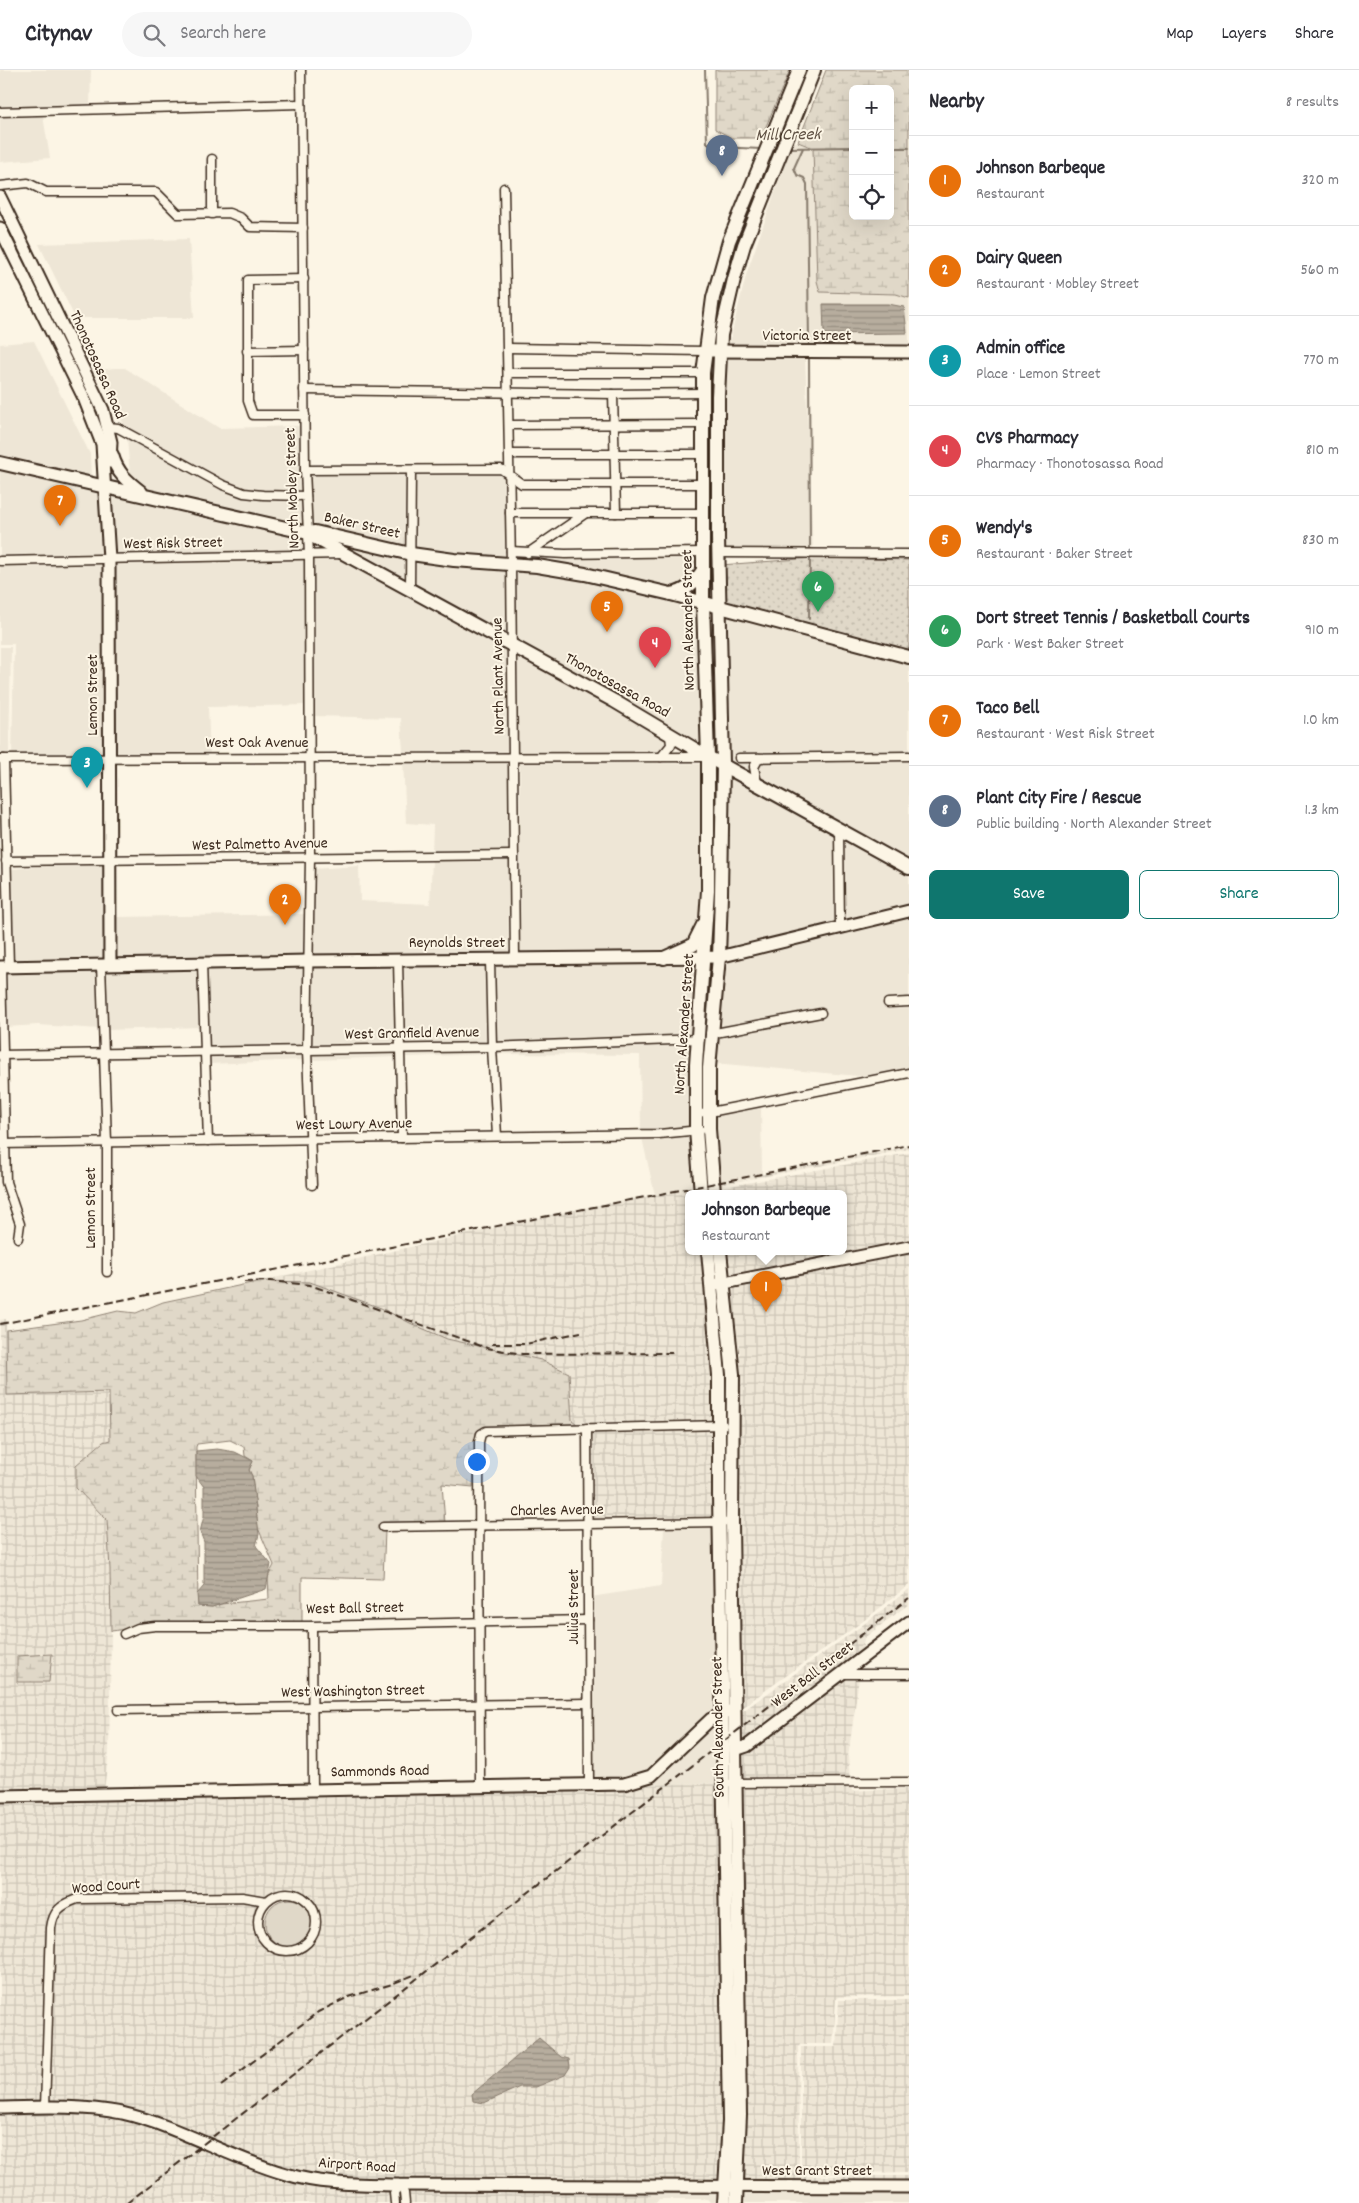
<!DOCTYPE html>
<meta charset="utf-8">
<style>
body{margin:0;font-family:Dekko,sans-serif;background:#f7f7f7;color:#2b2b33}
.controls{position:absolute;right:15px;top:15px;display:grid;overflow:hidden;border-radius:8px;box-shadow:0 5px 20px #0002}
.controls button{width:45px;height:45px;display:grid;place-items:center;padding:0;border:0;border-bottom:1px solid #e1e1e2;background:#fff;color:#2b2b33;font:25px sans-serif}
.you{position:absolute;left:476px;top:1391px;width:18px;height:18px;margin:-12px;border:4px solid #fff;border-radius:50%;background:#1a73e8;box-shadow:0 0 0 8px #1a73e833}
.badge{display:grid;place-items:center;width:32px;height:32px;border-radius:50%;background:#0f766e;color:#fff;font-size:16px;font-weight:700}
.pin{position:absolute;translate:-50% -41px;filter:drop-shadow(0 1px 2px #0008)}
.pin::after{content:'';position:absolute;top:26px;width:18px;height:15px;background:inherit;clip-path:polygon(0 0,100% 0,50% 100%)}
.popup{position:absolute;left:685px;top:1120px;width:162px;height:65px;box-sizing:border-box;display:grid;place-content:center;border-radius:8px;background:#fff;filter:drop-shadow(0 1px 4px #0005);font-size:16px;white-space:nowrap;color:#7c7c81}
.popup b{font-size:19px;color:#2b2b33}
.popup::after{content:'';position:absolute;left:50%;top:100%;margin-left:-10px;border:10px solid transparent;border-top-color:#fff}
.list{margin:0;padding:0;list-style:none}
h2{display:flex;justify-content:space-between;align-items:center;height:65px;margin:0;padding:0 20px;font-size:21px}
h2 small{font-size:16px;font-weight:400;color:#7c7c81}
.list li{display:grid;grid-template-columns:32px 1fr auto;gap:15px;align-items:center;box-sizing:border-box;height:90px;padding:0 20px;border-top:1px solid #e1e1e2}
.list b{display:block;font-size:19px;white-space:nowrap}
.list p{margin:0;font-size:16px;white-space:nowrap;color:#7c7c81}
.list em{font-size:16px;font-style:normal;color:#7c7c81}
.actions{display:flex;gap:10px;padding:15px 20px}
.actions a{flex:1;padding:11px 0;border:1px solid #0f766e;border-radius:8px;text-align:center;font-size:18px;color:#0f766e}
.actions .main{background:#0f766e;color:#fff}
.icon{flex:none;width:28px;height:28px;fill:none;stroke:currentColor;stroke-width:2;stroke-linecap:round;stroke-linejoin:round}
.map{position:relative;flex:none;width:909px;height:2133px;overflow:hidden}
header{display:flex;align-items:center;gap:30px;box-sizing:border-box;height:70px;padding:0 25px;background:#fff;border-bottom:1px solid #e1e1e2}
header strong{font-size:24px}
nav{display:flex;gap:28px;margin-inline-start:auto;font-size:18px}
.search{width:350px;height:45px;background:#f7f7f7;display:flex;align-items:center;gap:12px;box-sizing:border-box;padding:0 18px;border-radius:28px;color:#7c7c81;font-size:19px}
main{display:flex}
aside{flex:1;background:#fff}
.map>svg:first-child{display:block}
.built{fill:#eee6d6;fill-rule:evenodd}
.industrial{fill:url(#industrial-grid);fill-rule:evenodd}
.green{fill:#e0d8c8;stroke:#8e8173}
.wetland{fill:url(#wetland-marsh);stroke:#8e8173;fill-rule:evenodd}
.park{fill:url(#park-dots);stroke:#8e8173}
.water{fill:url(#water-rules);stroke:#85796b}
.lines{fill:none;stroke-linecap:round;stroke-linejoin:round}
.stream{stroke:#85796b;stroke-width:2}
.street-casing{stroke:#3b2a1e;stroke-width:11}
.secondary-casing{stroke:#3b2a1e;stroke-width:15}
.primary-casing{stroke:#3b2a1e;stroke-width:16}
.street{stroke:#fcf5e5;stroke-width:8}
.secondary{stroke:#fcf5e5;stroke-width:11}
.primary{stroke:#fcf5e5;stroke-width:12}
.rail{stroke:#3b2a1e;stroke-width:2;stroke-dasharray:8 4;stroke-linecap:butt}
.labels{text-anchor:middle;dominant-baseline:central;stroke-width:4;stroke-linejoin:round;paint-order:stroke}
.street-label{font-size:16px;fill:#3b2a1e;stroke:#fcf5e5}
.water-label{font-size:18px;font-style:italic;fill:#605144;stroke:#fcf5e5}
</style>
<header>
<strong>Citynav</strong>
<div class="search"><svg class="icon" aria-label="search" viewBox="0 0 24 24"><circle cx="10" cy="10" r="6"/><path d="M15 15l6 6"/></svg>Search here</div>
<nav><a>Map</a><a>Layers</a><a>Share</a></nav>
</header>
<main>
<div class="map">
<svg width="909" height="2133" viewBox="0 0 909 2133">
<defs>
<pattern id="industrial-grid" width="8" height="8" patternUnits="userSpaceOnUse" patternTransform="scale(1.25)"><rect width="8" height="8" fill="#eee6d6"/><path d="M0 4h8M4 0v8" fill="none" stroke="#cdc5b7"/></pattern>
<pattern id="wetland-marsh" width="20" height="14" patternUnits="userSpaceOnUse" patternTransform="scale(1.25)"><rect width="20" height="14" fill="#e0d8c8"/><path d="M1 5h8M5 5V1M11 12h8M15 12V8" fill="none" stroke="#c1baab"/></pattern>
<pattern id="park-dots" width="8" height="8" patternUnits="userSpaceOnUse" patternTransform="scale(1.25)"><rect width="8" height="8" fill="#e0d8c8"/><path d="M2 2h.1M6 6h.1" fill="none" stroke="#c1baab" stroke-width="1.8" stroke-linecap="round"/></pattern>
<pattern id="water-rules" width="6" height="5" patternUnits="userSpaceOnUse" patternTransform="scale(1.25)"><rect width="6" height="5" fill="#b7ad9e"/><path d="M0 2.5h6" fill="none" stroke="#968d80"/></pattern>
</defs>
<rect width="100%" height="100%" fill="#fcf5e5"/>
<filter id="ink" filterUnits="userSpaceOnUse"><feTurbulence type="fractalNoise" baseFrequency=".02" numOctaves="2"/><feDisplacementMap in="SourceGraphic" scale="10" xChannelSelector="R" yChannelSelector="G"/><feConvolveMatrix kernelMatrix="1 2 1 2 8 2 1 2 1" color-interpolation-filters="sRGB"/></filter>
<g filter="url(#ink)">
<g class="built">
<polygon points="0,0 91,0 90,36 0,38"/>
<polygon points="60,44 43,46 50,88 0,92 0,46"/>
<path d="M 793,71 L 813,78 L 817,211 L 819,222 L 896,224 L 909,228 L 909,278 L 728,278 L 747,202 ZM 823,234 L 907,263 L 824,264 Z"/>
<polygon points="189,169 194,248 75,248 39,174"/>
<polygon points="34,271 90,384 91,409 0,389 0,274"/>
<polygon points="725,286 844,286 805,289 813,480 720,479 722,326"/>
<polygon points="114,298 125,298 219,358 301,356 302,422 263,421 245,419 224,411 125,357 100,300"/>
<polygon points="127,367 221,418 243,426 263,429 303,430 304,458 146,421 130,407"/>
<polygon points="0,397 91,417 91,422 103,423 105,485 0,487"/>
<polygon points="500,403 506,409 508,490 414,480 414,404"/>
<polygon points="309,404 407,404 407,479 311,458"/>
<polygon points="110,424 304,466 305,481 112,485"/>
<polygon points="320,467 407,487 407,514"/>
<polygon points="309,485 309,635 208,637 210,687 12,689 14,574 0,574 0,491"/>
<polygon points="700,486 700,499 677,519 520,491"/>
<polygon points="345,488 508,579 510,682 403,682 401,648 312,646 312,489"/>
<polygon points="414,488 508,498 508,570 413,517"/>
<polygon points="515,498 560,503 700,536 704,680 515,574"/>
<polygon points="707,538 716,541 719,688 712,684"/>
<polygon points="723,543 909,591 909,682 735,684 735,692 753,692 751,705 726,691"/>
<polygon points="0,577 11,577 9,685 0,685"/>
<polygon points="515,583 667,667 668,674 660,683 517,682"/>
<polygon points="403,690 510,690 511,781 432,783 433,755 406,753"/>
<polygon points="909,690 909,794 760,710 758,698 761,692"/>
<polygon points="520,691 701,694 702,808 696,861 690,871 679,878 661,882 520,882"/>
<polygon points="711,693 719,696 715,883 710,884"/>
<polygon points="726,700 836,761 836,855 722,883"/>
<polygon points="843,765 909,802 909,837 843,853"/>
<polygon points="510,789 508,886 310,887 313,799 359,796 360,831 430,834 432,790"/>
<polygon points="98,792 98,795 107,795 106,890 11,893 10,799"/>
<polygon points="305,844 303,887 113,890 115,847"/>
<polygon points="909,845 909,928 885,930 885,937 909,936 909,999 869,1007 713,993 722,891"/>
<polygon points="708,891 715,891 705,1039 699,1040"/>
<polygon points="701,892 693,1057 641,1061 640,985 496,984 494,894"/>
<polygon points="395,894 397,987 311,990 310,895"/>
<polygon points="401,894 487,894 489,984 404,987"/>
<polygon points="303,895 304,990 209,994 206,896"/>
<polygon points="199,897 201,957 107,960 105,898"/>
<polygon points="98,898 100,959 38,955 6,957 4,901"/>
<polygon points="761,1036 762,1105 717,1113 712,1045"/>
<polygon points="693,1065 697,1117 655,1125 642,1068"/>
<polygon points="664,1457 716,1457 718,1641 661,1694 638,1708 593,1711 591,1527 661,1516"/>
<polygon points="719,1649 719,1713 640,1715"/>
<polygon points="651,2120 721,2120 720,2133 712,2133 707,2129 659,2129 656,2133 651,2133"/>
<polygon points="740,2120 909,2121 909,2133 740,2133"/>
</g>
<g class="industrial">
<polygon points="909,1076 909,1079 719,1115 717,1113"/>
<polygon points="909,1083 909,1515 862,1552 741,1638 740,1286 727,1181 844,1181 844,1123 720,1123 720,1118"/>
<polygon points="697,1117 698,1123 688,1123 688,1181 704,1181 710,1227 716,1351 577,1354 572,1350 570,1336 541,1290 447,1269 410,1253 381,1238 310,1212 261,1211 564,1142"/>
<polygon points="6,1249 7,1325 109,1321 110,1370 102,1372 76,1395 76,1418 107,1450 110,1499 111,1561 109,1681 104,1720 0,1722 0,1250"/>
<polygon points="716,1359 716,1449 591,1450 590,1362"/>
<polygon points="909,1519 909,1534 864,1568 862,1584 755,1666 738,1675 739,1641 743,1641 864,1554"/>
<polygon points="844,1608 859,1608 848,1687 850,1709 739,1709 738,1683"/>
<path d="M 719,1713 L 725,2051 L 721,2112 L 354,2110 L 288,2101 L 154,2048 L 49,2033 L 54,1859 L 55,1850 L 59,1842 L 67,1837 L 78,1833 L 242,1831 L 260,1834 L 254,1849 L 255,1860 L 258,1869 L 266,1879 L 276,1884 L 287,1886 L 298,1884 L 307,1879 L 315,1870 L 319,1860 L 320,1849 L 317,1838 L 303,1823 L 293,1819 L 282,1819 L 266,1827 L 242,1823 L 175,1824 L 77,1825 L 63,1830 L 54,1837 L 49,1846 L 47,1858 L 42,2033 L 0,2034 L 0,1730 ZM 550,1979 L 561,1987 L 569,1989 L 565,2005 L 536,2017 L 520,2017 Z"/>
<polygon points="739,1716 851,1716 852,1721 909,1718 909,1926 838,1927 836,1930 833,1974 801,1974 798,1977 799,2106 909,2106 909,2113 740,2112"/>
<polygon points="839,1930 909,1930 909,2102 801,2104 801,1977 836,1977"/>
<polygon points="0,2042 83,2042 120,2047 152,2055 241,2093 392,2119 391,2133 0,2133"/>
<polygon points="406,2119 651,2120 651,2133 409,2133"/>
</g>
<circle class="green" cx="289" cy="1853" r="24"/>
<g class="wetland">
<polygon points="715,0 790,0 761,68 732,68 715,59"/>
<path d="M 826,0 L 909,0 L 909,228 L 896,224 L 820,222 L 817,211 L 813,78 L 798,72 ZM 853,19 L 890,19 L 890,146 L 853,146 Z"/>
<path d="M 261,1211 L 310,1212 L 381,1238 L 410,1253 L 447,1269 L 541,1290 L 569,1303 L 572,1350 L 577,1354 L 486,1357 L 476,1362 L 473,1417 L 442,1414 L 445,1453 L 380,1454 L 380,1461 L 385,1461 L 383,1509 L 302,1507 L 302,1552 L 155,1552 C 140,1554 126,1560 111,1561 L 110,1499 L 107,1450 L 76,1418 L 76,1395 L 103,1372 L 110,1370 L 109,1322 L 7,1325 L 6,1260 L 81,1250 L 118,1241 L 136,1243 L 163,1232 ZM 230,1370 L 244,1377 L 245,1386 L 253,1391 L 249,1400 L 252,1406 L 258,1458 L 274,1495 L 268,1507 L 269,1529 L 221,1534 L 212,1537 L 198,1536 L 196,1377 L 197,1374 Z"/>
<polygon points="52,1584 49,1612 17,1612 17,1586"/>
</g>
<polygon class="park" points="813,488 909,490 909,583 723,535 721,495"/>
<g class="water">
<polygon points="823,234 888,234 904,237 907,263 824,264"/>
<polygon points="217,1379 235,1382 253,1391 249,1400 252,1406 259,1464 256,1476 271,1494 266,1519 212,1537 198,1536 197,1524 204,1516 204,1472 200,1462 204,1446 204,1417 196,1406 196,1381"/>
<polygon points="539,1968 561,1987 569,1989 570,1997 565,2005 536,2017 520,2017 484,2033 473,2031 472,2024"/>
</g>
<g class="lines">
<g class="stream">
<polyline points="705,0 707,73 719,77 761,79"/>
<polyline points="788,78 853,77"/>
<polyline points="803,78 794,98 797,105 804,108 807,114 809,274"/>
<polyline points="890,78 909,78"/>
<polyline points="809,288 810,478"/>
<polyline points="809,549 810,489"/>
</g>
<defs>
<g id="street">
<polyline points="301,0 305,400 309,485 310,788 307,980 312,1115"/>
<polyline points="0,42 301,34"/>
<polyline points="212,89 212,144"/>
<polyline points="0,116 28,113 46,122 156,122 178,144 229,143 241,148 250,157 303,158"/>
<polyline points="504,118 511,494 515,889"/>
<polyline points="304,209 248,210 248,331 253,345 305,345"/>
<polyline points="508,278 705,281"/>
<polyline points="247,281 304,280"/>
<polyline points="508,303 703,303"/>
<polyline points="304,320 613,324 702,323"/>
<polyline points="613,324 616,443"/>
<polyline points="509,355 702,354"/>
<polyline points="109,357 118,358 223,415 244,423 263,425 306,426"/>
<polyline points="510,384 703,384"/>
<polyline points="305,400 501,399 522,414 703,414"/>
<polyline points="510,443 702,443"/>
<polyline points="511,481 565,484 704,482"/>
<polyline points="528,483 586,443"/>
<polyline points="718,483 909,484"/>
<polyline points="0,491 343,484"/>
<polyline points="410,520 411,400"/>
<polyline points="661,687 671,675 670,665"/>
<polyline points="739,688 909,686"/>
<polyline points="0,689 705,687"/>
<polyline points="4,689 9,897"/>
<polyline points="757,713 754,697 759,688"/>
<polyline points="839,759 840,858"/>
<polyline points="6,791 514,785"/>
<polyline points="398,890 402,1068"/>
<polyline points="490,890 492,977 497,1066"/>
<polyline points="202,893 208,1071"/>
<polyline points="101,894 107,1073 107,1202"/>
<polyline points="1,897 6,1112 20,1154 18,1168"/>
<polyline points="888,933 909,932"/>
<polyline points="710,964 821,943"/>
<polyline points="0,985 492,977 700,969"/>
<polyline points="705,1043 909,1003"/>
<polyline points="0,1074 659,1064 700,1060"/>
<polyline points="587,1358 589,1715"/>
<polyline points="383,1457 723,1452"/>
<polyline points="312,1556 313,1720"/>
<polyline points="124,1564 138,1558 155,1556 312,1556 588,1550"/>
<polyline points="843,1604 909,1604"/>
<polyline points="118,1640 588,1633"/>
<polyline points="732,1713 909,1712"/>
<polyline points="480,1717 479,1372 481,1364 486,1361 723,1355"/>
<circle cx="287" cy="1852" r="29"/>
<path d="M 45,2037 L 51,1858 C 53,1841 61,1835 77,1829 L 242,1827 L 266,1831"/>
<polyline points="395,2133 394,2123 399,2115 404,2123 405,2133"/>
</g>
<g id="secondary">
<polyline points="0,127 103,340 111,372 110,392"/>
<polyline points="0,158 84,328 102,374 109,489 110,894"/>
<polyline points="711,281 909,282"/>
<polyline points="0,897 307,891 719,887 909,841"/>
<polyline points="714,1215 909,1177"/>
<polyline points="735,1680 747,1676 909,1552"/>
<polyline points="0,1726 624,1714 651,1706 711,1649 729,1641"/>
<path d="M 0,2038 C 41,2037 82,2035 122,2043 C 179,2056 229,2088 286,2104 C 322,2115 362,2114 399,2115 L 909,2117"/>
</g>
<g id="primary">
<path d="M 112,385 C 117,403 127,411 141,422"/>
<polyline points="0,393 308,463 315,462 411,484 454,490 537,496 585,504 671,524 909,587"/>
<polyline points="310,465 614,631 708,687 909,798"/>
<path d="M 671,524 C 686,522 695,512 703,500"/>
<polyline points="664,888 693,875 703,855"/>
<polyline points="701,1123 696,1060 696,995 708,820 708,687 703,533 703,303 713,228 729,171 799,0"/>
<polyline points="714,1123 709,1059 709,998 719,887 721,824 723,694 718,468 718,326 721,265 734,209 744,175 814,0"/>
<polyline points="708,1181 719,1305 719,1425 729,2051 724,2133"/>
<polyline points="720,1181 733,1304 732,1452 740,2045 736,2133"/>
</g>
</defs>
<use href="#street" class="street-casing"/>
<use href="#secondary" class="secondary-casing"/>
<use href="#primary" class="primary-casing"/>
<use href="#street" class="street"/>
<use href="#secondary" class="secondary"/>
<use href="#primary" class="primary"/>
<g class="rail">
<polyline points="244,1212 270,1211 310,1215 487,1278 522,1284 676,1283"/>
<polyline points="0,1254 909,1075"/>
<polyline points="492,1274 526,1274 581,1262"/>
<polyline points="221,2016 318,1942 349,1927 389,1915 414,1905"/>
<polyline points="127,2133 909,1528"/>
</g>
</g>
</g>
<g class="labels">
<g class="street-label">
<text x="807" y="266">Victoria Street</text>
<text transform="translate(97 295) rotate(66)">Thonotosassa Road</text>
<text transform="translate(293 418) rotate(-92)">North Mobley Street</text>
<text transform="translate(362 456) rotate(13)">Baker Street</text>
<text transform="translate(173 474) rotate(-1)">West Risk Street</text>
<text transform="translate(689 550) rotate(-91)">North Alexander Street</text>
<text transform="translate(499 606) rotate(-91)">North Plant Avenue</text>
<text transform="translate(617 616) rotate(29)">Thonotosassa Road</text>
<text transform="translate(93 625) rotate(-90)">Lemon Street</text>
<text x="257" y="673">West Oak Avenue</text>
<text transform="translate(260 775) rotate(-1)">West Palmetto Avenue</text>
<text x="457" y="873">Reynolds Street</text>
<text transform="translate(685 954) rotate(-86)">North Alexander Street</text>
<text transform="translate(412 964) rotate(-1)">West Granfield Avenue</text>
<text transform="translate(354 1055) rotate(-1)">West Lowry Avenue</text>
<text transform="translate(91 1138) rotate(-90)">Lemon Street</text>
<text transform="translate(557 1441) rotate(-1)">Charles Avenue</text>
<text transform="translate(574 1537) rotate(-90)">Julius Street</text>
<text transform="translate(355 1539) rotate(-1)">West Ball Street</text>
<text transform="translate(813 1605) rotate(-37)">West Ball Street</text>
<text transform="translate(353 1622) rotate(-1)">West Washington Street</text>
<text transform="translate(719 1657) rotate(-91)">South Alexander Street</text>
<text transform="translate(380 1702) rotate(-1)">Sammonds Road</text>
<text transform="translate(106 1817) rotate(-4)">Wood Court</text>
<text transform="translate(357 2096) rotate(4)">Airport Road</text>
<text x="817" y="2101">West Grant Street</text>
</g>
<g class="water-label">
<text transform="translate(788 66) rotate(-1)">Mill Creek</text>
</g>
</g>
</svg>
<div class="controls">
<button>+</button>
<button>−</button>
<button><svg class="icon" aria-label="locate" viewBox="0 0 24 24"><circle cx="12" cy="12" r="6"/><path d="M12 2v4M12 18v4M2 12h4M18 12h4"/></svg></button>
</div>
<div class="you"></div>
<div class="pin badge" style="left:766px;top:1242px;background:#e8710a">1</div>
<div class="popup"><b>Johnson Barbeque</b>Restaurant</div>
<div class="pin badge" style="left:285px;top:855px;background:#e8710a">2</div>
<div class="pin badge" style="left:87px;top:718px;background:#0f9aa8">3</div>
<div class="pin badge" style="left:655px;top:598px;background:#e0444e">4</div>
<div class="pin badge" style="left:607px;top:562px;background:#e8710a">5</div>
<div class="pin badge" style="left:818px;top:542px;background:#2e9e5b">6</div>
<div class="pin badge" style="left:60px;top:456px;background:#e8710a">7</div>
<div class="pin badge" style="left:722px;top:106px;background:#5c6f8a">8</div>
</div>
<aside>
<h2>Nearby<small>8 results</small></h2>
<ul class="list">
<li><span class="badge" style="background:#e8710a">1</span><div><b>Johnson Barbeque</b><p>Restaurant</p></div><em>320 m</em></li>
<li><span class="badge" style="background:#e8710a">2</span><div><b>Dairy Queen</b><p>Restaurant · Mobley Street</p></div><em>560 m</em></li>
<li><span class="badge" style="background:#0f9aa8">3</span><div><b>Admin office</b><p>Place · Lemon Street</p></div><em>770 m</em></li>
<li><span class="badge" style="background:#e0444e">4</span><div><b>CVS Pharmacy</b><p>Pharmacy · Thonotosassa Road</p></div><em>810 m</em></li>
<li><span class="badge" style="background:#e8710a">5</span><div><b>Wendy's</b><p>Restaurant · Baker Street</p></div><em>830 m</em></li>
<li><span class="badge" style="background:#2e9e5b">6</span><div><b>Dort Street Tennis / Basketball Courts</b><p>Park · West Baker Street</p></div><em>910 m</em></li>
<li><span class="badge" style="background:#e8710a">7</span><div><b>Taco Bell</b><p>Restaurant · West Risk Street</p></div><em>1.0 km</em></li>
<li><span class="badge" style="background:#5c6f8a">8</span><div><b>Plant City Fire / Rescue</b><p>Public building · North Alexander Street</p></div><em>1.3 km</em></li>
</ul>
<div class="actions"><a class="main">Save</a><a>Share</a></div>
</aside>
</main>
